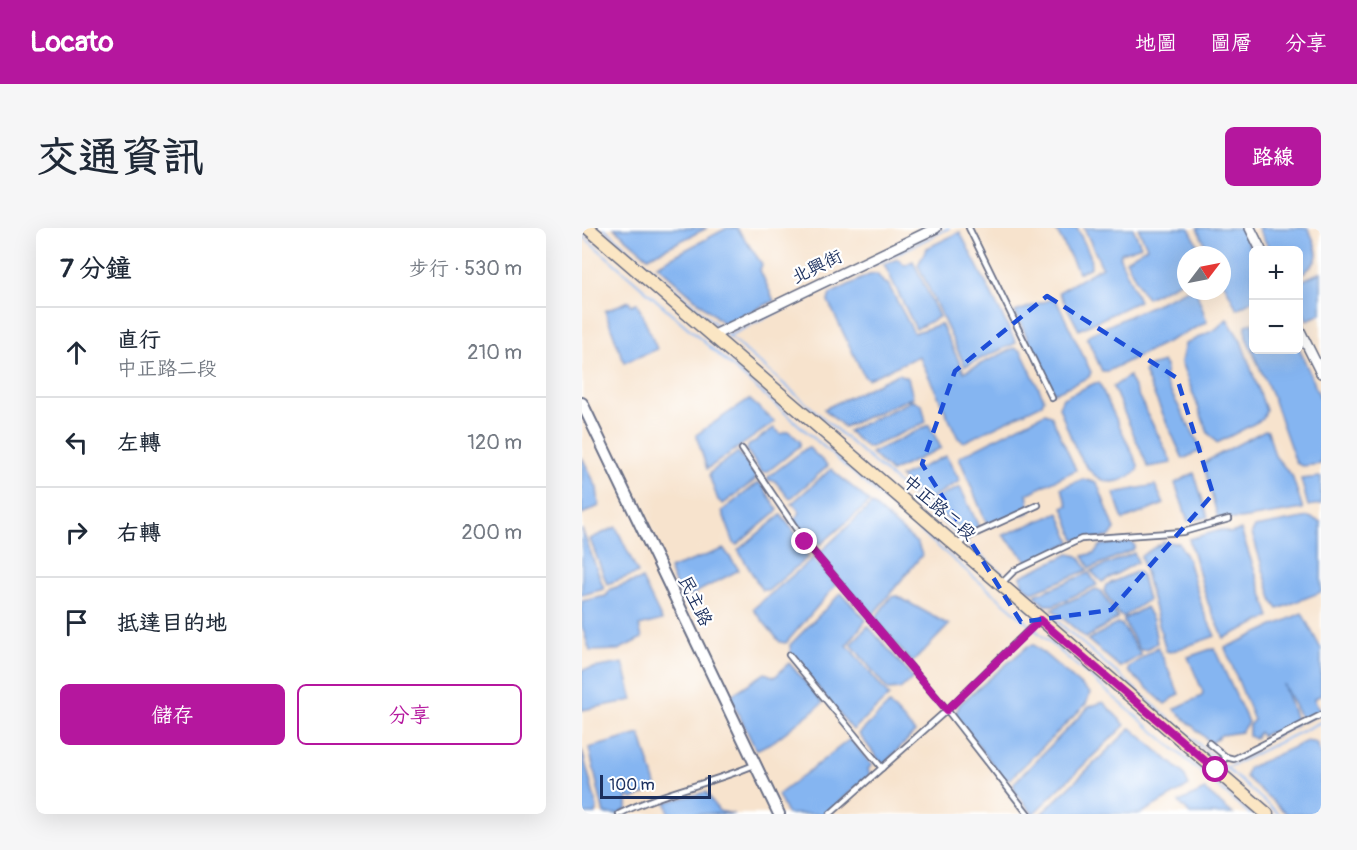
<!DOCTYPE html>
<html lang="zh-TW">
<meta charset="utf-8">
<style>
body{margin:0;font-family:Pangolin,"LXGW WenKai TC",sans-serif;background:#f6f6f7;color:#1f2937}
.controls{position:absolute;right:18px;top:18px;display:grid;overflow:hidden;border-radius:9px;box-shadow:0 6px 24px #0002}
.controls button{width:54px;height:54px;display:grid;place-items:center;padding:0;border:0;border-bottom:2px solid #e0e1e3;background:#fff;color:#1f2937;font:30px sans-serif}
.compass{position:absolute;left:595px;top:18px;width:54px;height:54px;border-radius:50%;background:#fff;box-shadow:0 6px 24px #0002;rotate:58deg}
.scale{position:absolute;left:18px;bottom:15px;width:111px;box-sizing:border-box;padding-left:6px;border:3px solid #1b2f5e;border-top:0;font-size:16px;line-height:21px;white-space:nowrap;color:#1b2f5e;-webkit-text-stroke:4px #fff;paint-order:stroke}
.stop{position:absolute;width:18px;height:18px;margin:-14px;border:4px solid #b5179e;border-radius:50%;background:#fff}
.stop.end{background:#b5179e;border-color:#fff;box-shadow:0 2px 6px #0008}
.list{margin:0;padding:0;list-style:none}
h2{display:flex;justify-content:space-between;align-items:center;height:78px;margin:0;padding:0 24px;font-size:26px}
h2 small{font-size:20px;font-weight:400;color:#747a83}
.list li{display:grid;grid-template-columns:39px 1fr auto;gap:18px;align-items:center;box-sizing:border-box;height:90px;padding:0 24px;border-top:2px solid #e0e1e3}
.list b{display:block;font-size:22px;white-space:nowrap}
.list p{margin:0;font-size:20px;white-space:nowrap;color:#747a83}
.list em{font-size:20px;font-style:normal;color:#747a83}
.actions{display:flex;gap:12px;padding:18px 24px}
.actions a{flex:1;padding:14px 0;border:2px solid #b5179e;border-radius:9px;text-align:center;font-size:21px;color:#b5179e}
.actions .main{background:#b5179e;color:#fff}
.icon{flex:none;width:33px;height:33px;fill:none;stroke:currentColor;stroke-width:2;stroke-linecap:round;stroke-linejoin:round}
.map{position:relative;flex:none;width:739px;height:586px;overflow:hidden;border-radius:9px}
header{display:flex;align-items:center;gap:36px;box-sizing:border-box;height:84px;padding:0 30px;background:#b5179e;color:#fff}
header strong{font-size:28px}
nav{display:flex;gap:33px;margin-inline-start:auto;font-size:21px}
.intro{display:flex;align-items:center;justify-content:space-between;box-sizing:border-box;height:144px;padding:0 36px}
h1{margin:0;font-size:42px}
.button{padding:15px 27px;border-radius:9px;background:#b5179e;color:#fff;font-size:21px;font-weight:700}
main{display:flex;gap:36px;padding:0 36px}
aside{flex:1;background:#fff;border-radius:9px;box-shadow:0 6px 24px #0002}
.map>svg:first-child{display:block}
.water{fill:#85b5f1;stroke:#5072a8;stroke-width:1.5}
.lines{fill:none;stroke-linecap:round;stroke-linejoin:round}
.stream{stroke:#85b5f1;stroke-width:2}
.service-casing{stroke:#686e85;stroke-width:8}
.minor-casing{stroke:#686e85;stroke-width:12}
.tertiary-casing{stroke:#686e85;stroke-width:14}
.secondary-casing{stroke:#686e85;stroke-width:15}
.service{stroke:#fff;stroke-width:4.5}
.minor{stroke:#fff;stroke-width:9}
.tertiary{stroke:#fff;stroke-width:10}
.secondary{stroke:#fbe6c4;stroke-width:12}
.route{stroke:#b5179e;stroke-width:8}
.marked{fill:none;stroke:#1d4ed8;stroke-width:4.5;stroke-dasharray:12 8;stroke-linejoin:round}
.labels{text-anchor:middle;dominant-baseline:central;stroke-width:4.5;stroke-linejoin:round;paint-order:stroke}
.street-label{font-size:18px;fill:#1b2f5e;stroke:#fff}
</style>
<header>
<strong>Locato</strong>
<nav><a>地圖</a><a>圖層</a><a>分享</a></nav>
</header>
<div class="intro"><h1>交通資訊</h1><a class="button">路線</a></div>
<main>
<aside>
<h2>7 分鐘<small>步行 · 530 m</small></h2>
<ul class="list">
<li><svg class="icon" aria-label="ahead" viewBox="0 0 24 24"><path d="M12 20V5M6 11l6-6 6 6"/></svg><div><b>直行</b><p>中正路二段</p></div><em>210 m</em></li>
<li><svg class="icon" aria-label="left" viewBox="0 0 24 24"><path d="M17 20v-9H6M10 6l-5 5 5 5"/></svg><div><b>左轉</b></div><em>120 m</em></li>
<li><svg class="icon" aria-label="right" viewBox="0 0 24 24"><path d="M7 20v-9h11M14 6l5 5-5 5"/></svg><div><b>右轉</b></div><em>200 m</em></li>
<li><svg class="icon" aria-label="arrive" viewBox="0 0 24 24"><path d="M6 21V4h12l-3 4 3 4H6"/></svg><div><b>抵達目的地</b></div></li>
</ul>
<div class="actions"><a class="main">儲存</a><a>分享</a></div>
</aside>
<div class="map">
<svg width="739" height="586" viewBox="0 0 739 586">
<rect width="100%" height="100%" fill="#fff"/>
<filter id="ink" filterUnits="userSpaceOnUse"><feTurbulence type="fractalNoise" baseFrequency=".0167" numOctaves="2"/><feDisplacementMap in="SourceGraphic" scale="12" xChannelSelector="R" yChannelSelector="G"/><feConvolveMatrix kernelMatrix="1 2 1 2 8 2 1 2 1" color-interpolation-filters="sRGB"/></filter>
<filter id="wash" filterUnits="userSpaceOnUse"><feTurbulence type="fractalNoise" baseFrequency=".008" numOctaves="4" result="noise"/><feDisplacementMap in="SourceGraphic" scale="24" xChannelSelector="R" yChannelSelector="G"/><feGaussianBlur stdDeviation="1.35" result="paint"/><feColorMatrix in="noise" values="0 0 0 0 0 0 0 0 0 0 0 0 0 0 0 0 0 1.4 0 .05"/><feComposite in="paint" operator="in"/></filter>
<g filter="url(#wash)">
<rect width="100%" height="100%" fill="#f7e3cd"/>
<g class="water">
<polygon points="32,0 125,0 66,29"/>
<polygon points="145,0 155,0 180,36 178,42 192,73 142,96 75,37"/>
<polygon points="473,0 495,0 508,27 509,39 497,45"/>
<polygon points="502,0 551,0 559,18 539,25 538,30 557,73 497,102 477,64 520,39"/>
<polygon points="556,0 607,0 621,27 604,27 604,51 565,70 560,64 544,32 565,19"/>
<polygon points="615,0 659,0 671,27 671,72 655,81 640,51 640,27 628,27"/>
<path d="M 676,0 L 726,0 C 739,27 739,33 717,48 L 716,22 L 688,22 Z"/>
<polygon points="378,4 434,115 383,138 336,37 345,20"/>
<polygon points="316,31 323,37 331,33 357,89 334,101 302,36"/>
<polygon points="739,44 739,86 725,92 717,74 717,54"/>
<polygon points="295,46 302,55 306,56 332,105 359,96 382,144 432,120 439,123 462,171 460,176 382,214 376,210 337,128 286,151 282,148 246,73 248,66 287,47"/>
<polygon points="604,62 614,63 625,94 526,143 520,143 505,110 508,106"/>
<polygon points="470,71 475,74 509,144 507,149 472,165 433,84"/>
<polygon points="47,73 49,77 55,75 75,121 42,135 23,83"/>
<polygon points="645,91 659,113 684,182 681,191 635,215 626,205 599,134 603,116 634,101"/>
<polygon points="671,95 672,122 717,120 739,172 739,236 720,238 714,235 690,167 664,109 664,97"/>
<polygon points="581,134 584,138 583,153 620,222 601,231 562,144 568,138"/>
<polygon points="316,146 326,150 331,169 262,199 242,181"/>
<polygon points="547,148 547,149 590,235 566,239 531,159"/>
<path d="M 513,155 L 517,155 L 556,237 L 556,242 C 509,282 490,211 477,179 L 481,170 Z"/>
<polygon points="167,171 193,194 125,241 114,207"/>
<polygon points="331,172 340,177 344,194 289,219 284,219 266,203"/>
<polygon points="463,185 469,187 494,242 445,266 448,284 406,299 377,229"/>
<polygon points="347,197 359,220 309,244 289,225"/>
<polygon points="192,200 199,206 206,203 218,213 218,218 185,244 179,244 165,222 166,218"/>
<polygon points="683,202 686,203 693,228 710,248 721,281 658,291 636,290 621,235"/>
<polygon points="226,219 246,238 208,271 193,253 186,252 186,249"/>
<polygon points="156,224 173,246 173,252 141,276 136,272 127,247 129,244"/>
<polygon points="364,228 378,253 343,273 318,249"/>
<polygon points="0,229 15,260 17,278 0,286"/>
<polygon points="249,241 288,274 239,316 229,314 212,292 218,285 213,277 209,276"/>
<polygon points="612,245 626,289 606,293 593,255"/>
<polygon points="739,249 739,276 726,278 719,251"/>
<polygon points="501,251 515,255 533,301 527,309 493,312 481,279 486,277 479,260"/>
<polygon points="176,255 180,257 196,282 155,317 152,315 140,283"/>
<polygon points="573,257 582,276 541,292 532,265"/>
<polygon points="378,259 398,301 385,306 347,277 348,273"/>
<polygon points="290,276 336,316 340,327 292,385 288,386 236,326"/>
<polygon points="477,285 489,314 446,334 421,307"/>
<polygon points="199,287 222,316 218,319 226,329 187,362 180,362 156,322"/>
<polygon points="727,289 739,294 739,364 696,381 691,374 670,305 673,299"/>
<polygon points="34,299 56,345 25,356 8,311"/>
<polygon points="0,301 22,361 0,367"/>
<polygon points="639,302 648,305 659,302 688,389 642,410 626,375 607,311"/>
<polygon points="550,314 553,318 551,322 508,340 501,328 512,325 519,317"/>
<polygon points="581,314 597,315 606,332 621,382 633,408 588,424 584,423 559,328"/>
<polygon points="142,321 157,342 100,372 87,341"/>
<polygon points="552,325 556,334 520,354 509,343"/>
<polygon points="487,326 496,328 506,342 450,364 440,356 439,348"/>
<polygon points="231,330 254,357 204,415 198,414 171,381"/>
<polygon points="556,343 560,349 566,372 541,389 537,387 522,363 524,357"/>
<polygon points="507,345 515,357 472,377 463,377 453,367"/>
<polygon points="60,351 80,392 57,398 60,410 36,422 8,423 0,398 0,373 24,368 29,361"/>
<polygon points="514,361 519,363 536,390 504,410 470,381"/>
<polygon points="259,365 284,392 265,417 307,468 271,502 209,427 208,417"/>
<polygon points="315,368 367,397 332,433 328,433 293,390 309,369"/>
<polygon points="564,379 571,392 575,415 564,422 558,422 542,394 542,391"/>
<polygon points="720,385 739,421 739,467 732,471 739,486 721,494 701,456 716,497 690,510 687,504 680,508 677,504 673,511 667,508 667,497 672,492 643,420"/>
<polygon points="536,395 540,397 559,427 538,439 506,412"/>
<polygon points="286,398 331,450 318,461 306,462 269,416"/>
<polygon points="452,417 508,465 504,476 428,551 421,550 373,487 378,476 446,418"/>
<polygon points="576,419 597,466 583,476 546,443 547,439"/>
<polygon points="632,420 666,494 659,504 639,507 629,515 592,481 620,468 621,464 606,429"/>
<polygon points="41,435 51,472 0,482 0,442"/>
<polygon points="207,435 241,475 192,513 174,522 148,468 183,445 193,449"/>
<polygon points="521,474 543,497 451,586 432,562 432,555 507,479"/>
<polygon points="307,476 333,504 301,537 277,506"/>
<polygon points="549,500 601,545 607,558 558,586 459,586"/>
<polygon points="58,506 75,560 51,571 45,568 45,581 36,586 22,586 7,520"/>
<polygon points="268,511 290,537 286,541 288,547 244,586 205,586 196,567"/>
<polygon points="725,513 734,515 739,527 739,586 705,586 664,549 666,540"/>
<polygon points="0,522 15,580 13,586 0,586"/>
<polygon points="623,562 651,586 608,586 597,574"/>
<polygon points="124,564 137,583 152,586 87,586 84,574"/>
</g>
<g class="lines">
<g class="stream">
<polyline points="22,0 138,100"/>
<polyline points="0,7 323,290 668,586"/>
<polyline points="142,104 697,586"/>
<polyline points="146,108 367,0"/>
<polyline points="644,540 739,494"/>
</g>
</g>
</g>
<g filter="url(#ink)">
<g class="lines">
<defs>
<g id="service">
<polyline points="387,0 470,170"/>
<polyline points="160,221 223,314 365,482 446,586"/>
<polyline points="376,316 390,307 456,277"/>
<polyline points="420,355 432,343 499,311 601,304 647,291"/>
<polyline points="207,427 300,540"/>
<polyline points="627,515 644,529 652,531 739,487"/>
<polyline points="634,542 644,529"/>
<path d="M 37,586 C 80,564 128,556 172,537"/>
<polyline points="248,586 365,482 457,392"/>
</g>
<g id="minor">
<polyline points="668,0 679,22"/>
<polyline points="716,99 739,145"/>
<polyline points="130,108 354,0"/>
</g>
<polyline id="tertiary" points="0,175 197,586"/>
<polyline id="secondary" points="6,0 685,586"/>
</defs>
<use href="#service" class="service-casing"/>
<use href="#minor" class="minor-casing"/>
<use href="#tertiary" class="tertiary-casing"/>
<use href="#secondary" class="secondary-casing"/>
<use href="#service" class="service"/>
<use href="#minor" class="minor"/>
<use href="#tertiary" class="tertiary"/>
<use href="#secondary" class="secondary"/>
</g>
</g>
<g class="lines" filter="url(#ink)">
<polyline class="route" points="223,314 365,482 458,392 634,542"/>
</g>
<path class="marked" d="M 465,68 L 595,150 L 631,266 L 529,382 L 439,394 L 340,236 L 373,143 Z"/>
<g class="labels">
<g class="street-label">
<text transform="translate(235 39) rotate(-26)">北興街</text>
<text transform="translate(357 280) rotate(41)">中正路二段</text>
<text transform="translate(113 373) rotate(64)">民主路</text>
</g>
</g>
</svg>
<div class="controls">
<button>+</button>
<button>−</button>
</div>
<svg class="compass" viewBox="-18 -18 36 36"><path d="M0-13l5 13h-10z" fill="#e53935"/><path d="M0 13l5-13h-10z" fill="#747a83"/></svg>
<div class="scale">100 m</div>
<div class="stop" style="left:634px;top:542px"></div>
<div class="stop end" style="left:223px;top:314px"></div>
</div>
</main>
